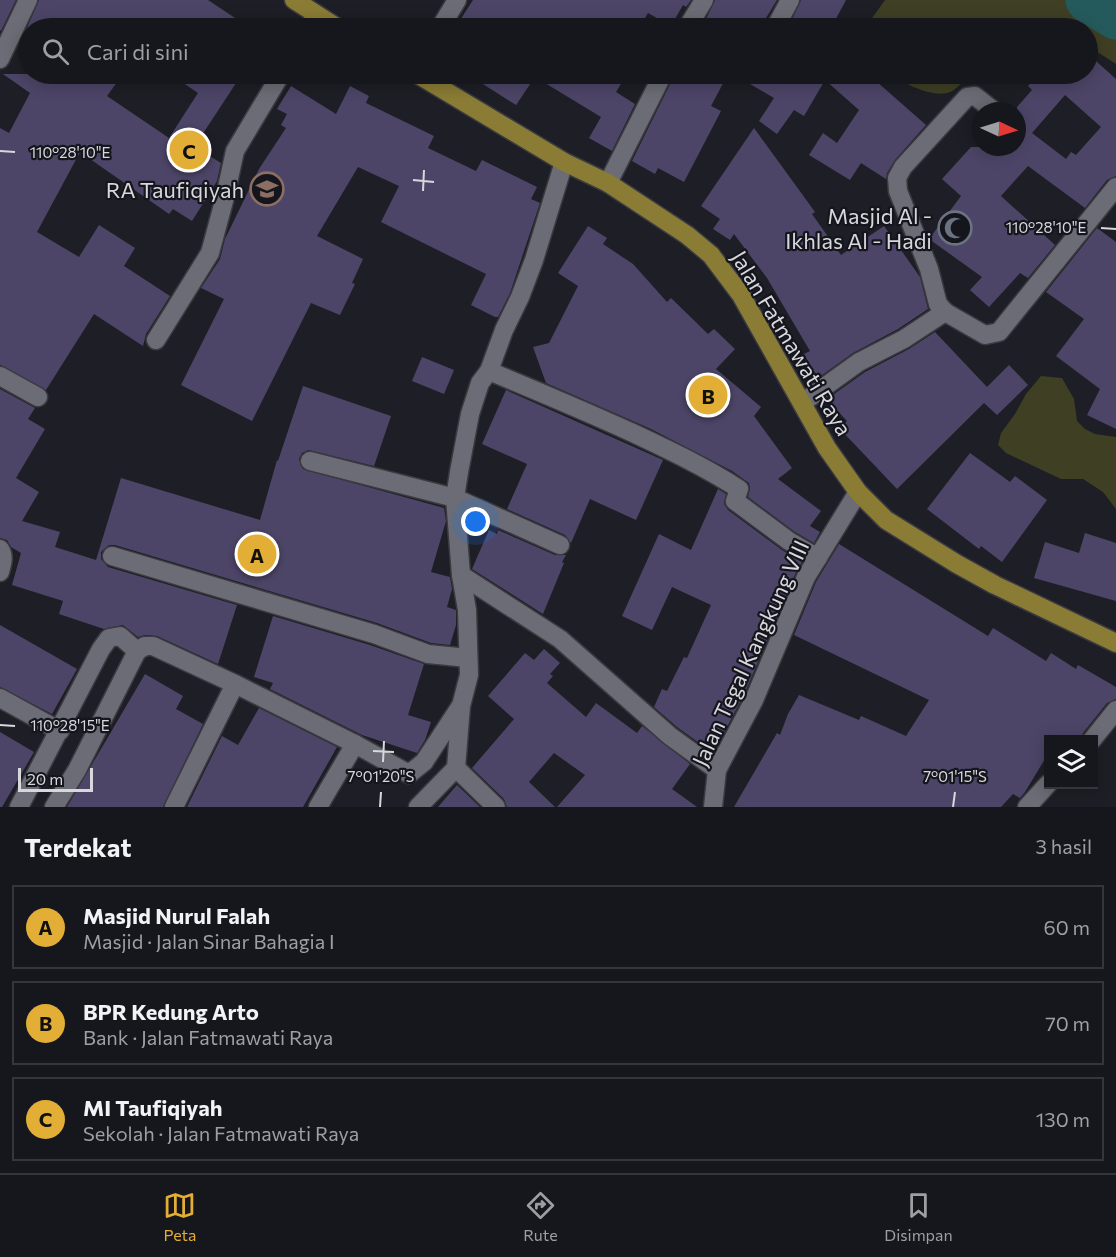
<!DOCTYPE html>
<html lang="id">
<meta charset="utf-8">
<style>
body{margin:0;font-family:Commissioner,sans-serif;background:#1f2025;color:#f1f3f6}
.controls{position:absolute;right:18px;bottom:18px;display:grid;overflow:hidden;border-radius:0px;box-shadow:0 3px 15px #0003}
.controls button{width:54px;height:54px;display:grid;place-items:center;padding:0;border:0;border-bottom:2px solid #35363b;background:#16171c;color:#f1f3f6;font:30px sans-serif}
.compass{position:absolute;left:972px;top:102px;width:54px;height:54px;border-radius:50%;background:#16171c;box-shadow:0 3px 15px #0003;rotate:94deg}
.scale{position:absolute;left:18px;bottom:15px;width:75px;box-sizing:border-box;padding-left:6px;border:3px solid #d7d7dc;border-top:0;font-size:16px;line-height:21px;white-space:nowrap;color:#d7d7dc;-webkit-text-stroke:4px #15161d;paint-order:stroke}
.you{position:absolute;left:476px;top:522px;width:21px;height:21px;margin:-15px;border:4px solid #fff;border-radius:50%;background:#1a73e8;box-shadow:0 0 0 9px #1a73e833}
.badge{display:grid;place-items:center;width:39px;height:39px;border-radius:50%;background:#e3ae35;color:#111;font-size:20px;font-weight:700}
.pin{position:absolute;translate:-50% -50%;border:3px solid #fff;box-shadow:0 2px 6px #0006}
.list{margin:0;padding:0;list-style:none}
h2{display:flex;justify-content:space-between;align-items:center;height:78px;margin:0;padding:0 24px;font-size:26px}
h2 small{font-size:20px;font-weight:400;color:#9e9fa3}
.list li{display:grid;grid-template-columns:39px 1fr auto;gap:18px;align-items:center;box-sizing:border-box;height:84px;margin:0 12px 12px;padding:0 12px;border:2px solid #35363b;border-radius:0px}
.list b{display:block;font-size:22px;white-space:nowrap}
.list p{margin:0;font-size:20px;white-space:nowrap;color:#9e9fa3}
.list em{font-size:20px;font-style:normal;color:#9e9fa3}
.icon{flex:none;width:33px;height:33px;fill:none;stroke:currentColor;stroke-width:2;stroke-linecap:round;stroke-linejoin:round}
.map{position:relative;flex:none;width:1116px;height:807px;overflow:hidden}
.search{position:absolute;background:#16171c;box-shadow:0 3px 15px #0003;left:18px;right:18px;top:18px;height:66px;display:flex;align-items:center;gap:15px;box-sizing:border-box;padding:0 21px;border-radius:33px;color:#9e9fa3;font-size:22px}
.sheet{height:366px;background:#16171c}
nav{display:flex;justify-content:space-around;align-items:center;box-sizing:border-box;height:84px;border-top:2px solid #35363b;background:#16171c;font-size:16px;color:#9e9fa3}
nav a{display:grid;justify-items:center;gap:3px}
nav .on{color:#e3ae35}
.map>svg:first-child{display:block}
.green{fill:#3e3f23}
.lines{fill:none;stroke-linecap:round;stroke-linejoin:round}
.river{stroke:#255a5d;stroke-width:45}
.building{fill:#4d4567;fill-rule:evenodd}
.minor-casing{stroke:#3a3a40;stroke-width:21}
.major-casing{stroke:#3a3a40;stroke-width:21}
.minor{stroke:#6b6c75;stroke-width:18}
.major{stroke:#8a7c35;stroke-width:18}
.ticks{fill:none;stroke:#d7d7dc;stroke-width:2}
.labels{text-anchor:middle;dominant-baseline:central;stroke-width:4.5;stroke-linejoin:round;paint-order:stroke}
.poi-label{font-size:22px;fill:#d7d7dc;stroke:#15161d;text-anchor:end}
.street-label{font-size:22px;fill:#d7d7dc;stroke:#15161d}
.ticks-label{font-size:15px;text-anchor:middle;fill:#d7d7dc;stroke:#15161d;stroke-width:4.5;stroke-linejoin:round;paint-order:stroke}
</style>
<div class="map">
<svg width="1116" height="807" viewBox="0 0 1116 807">
<rect width="100%" height="100%" fill="#1e1f26"/>
<g class="green">
<polygon points="885,0 1116,0 1116,64 1088,46 1088,28 865,28"/>
<path d="M 890,74 L 1014,74 L 1013,77 L 1004,84 L 980,76 L 968,76 C 963,81 956,90 950,92 C 935,99 902,83 890,74 Z"/>
<polygon points="1041,376 1062,378 1074,399 1077,421 1085,429 1095,434 1116,437 1116,509 1103,492 1083,479 1061,479 1006,453 998,445 1001,433 1015,414 1026,394"/>
</g>
<g class="lines">
<polyline class="river" points="1088,0 1116,17"/>
</g>
<g class="building">
<polygon points="0,0 16,0 1,31 0,30"/>
<polygon points="39,0 208,0 250,28 28,28 28,50 20,44"/>
<polygon points="473,0 691,0 686,7 683,5 671,26 648,13 639,28 455,28"/>
<polygon points="715,0 777,0 760,28 721,28 706,19"/>
<polygon points="801,0 846,0 831,28 788,28"/>
<path d="M 1088,54 L 1116,79 L 1116,176 L 1107,180 L 1085,208 L 1028,166 L 1001,196 L 1055,245 L 1028,278 L 1020,273 L 989,307 L 970,290 L 982,277 L 929,239 L 961,196 L 942,179 L 971,147 L 1017,147 L 1017,107 L 1032,90 L 1028,86 L 1039,74 L 1088,74 ZM 1065,95 L 1101,127 L 1076,155 L 1071,152 L 1066,159 L 1032,133 Z"/>
<polygon points="3,74 123,74 107,96 169,138 198,93 170,74 242,74 198,141 207,146 203,152 221,163 217,181 192,221 173,209 169,214 80,152 37,232 79,257 99,225 135,248 124,266 170,296 146,334 143,346 94,314 46,390 0,365 0,128 9,133 30,93"/>
<polygon points="467,74 627,74 616,92 635,104 612,151 589,138 601,117 535,77 516,105"/>
<polygon points="675,74 728,74 711,106 721,111 684,182 658,168 655,174 632,161"/>
<polygon points="733,74 868,74 926,125 895,160 887,173 886,179 861,163 850,180 809,155 823,133 837,143 859,110 825,80 804,116 794,110 777,134 759,121 774,98"/>
<polygon points="291,86 336,114 350,86 369,96 366,103 434,136 428,148 476,171 482,160 537,187 531,199 540,203 510,293 498,317 495,317 471,305 486,274 381,222 399,186 358,167 317,236 363,259 352,283 355,284 340,315 311,303 252,421 181,385 224,299 201,288 220,259 225,239 259,169 286,128 281,125 287,114 277,109"/>
<polygon points="754,128 815,212 812,214 841,255 884,226 920,277 928,309 898,329 853,353 818,378 804,354 810,351 767,278 734,234 730,240 713,229 720,219 701,206"/>
<polygon points="588,226 607,238 603,244 633,264 667,302 671,298 708,334 714,329 735,349 716,369 761,407 754,416 792,468 778,479 821,511 810,526 820,532 814,543 795,532 748,497 750,488 749,483 732,471 651,429 546,383 533,347 549,343 578,286 558,273"/>
<polygon points="1097,228 1116,242 1116,429 1087,415 1100,389 1056,356 1084,319 1046,292"/>
<polygon points="935,332 987,387 1009,365 1028,385 997,415 984,403 897,489 840,429 847,421 828,401 831,399 830,397 865,372 909,349"/>
<polygon points="422,357 454,370 444,394 412,381"/>
<polygon points="303,386 391,416 374,466 308,450 302,453 299,459 303,469 444,508 446,521 431,572 450,577 452,589 447,607 456,610 456,625 450,645 431,643 377,623 115,545 109,545 101,552 101,559 108,567 237,605 218,664 157,636 145,635 138,637 123,625 104,629 59,614 63,601 12,585 21,553 11,547 7,540 0,538 0,389 35,408 28,419 45,429 16,478 39,492 22,521 60,532 55,547 96,560 121,478 260,520 277,460 278,461"/>
<polygon points="506,390 663,460 636,520 590,499 571,543 565,535 507,509 527,464 482,444"/>
<polygon points="970,453 1010,482 1015,476 1047,500 1002,562 981,546 979,549 927,509"/>
<polygon points="718,489 726,494 724,504 728,510 782,550 802,562 796,572 744,695 713,753 677,727 654,707 662,689 667,691 684,657 687,658 711,605 672,587 652,630 622,616 659,534 691,550"/>
<polygon points="489,530 497,534 498,530 555,555 566,555 562,562 564,563 543,614 472,569"/>
<polygon points="1085,533 1116,543 1116,601 1034,578 1045,542 1079,553"/>
<polygon points="839,544 988,636 993,628 1046,661 1051,653 1076,669 1078,665 1116,687 1116,699 1107,703 1083,733 1081,740 1048,740 1048,754 1025,792 1020,798 1013,794 1001,807 734,807 777,733 780,735 788,714 799,695 859,720 861,716 906,736 929,700 794,635 816,582"/>
<polygon points="273,616 370,645 424,664 408,715 431,722 425,740 417,753 362,735 270,689 273,683 254,677"/>
<polygon points="0,625 77,669 52,714 0,687"/>
<polygon points="544,649 560,663 550,674 553,676 547,683 586,717 596,703 637,733 642,726 690,764 672,789 697,807 557,807 585,775 554,753 529,782 555,807 507,807 504,799 472,768 514,719 488,696 525,653 534,660"/>
<polygon points="145,674 183,696 176,709 203,724 163,807 67,807"/>
<polygon points="259,708 337,747 303,807 187,807 222,736 238,745"/>
<polygon points="0,732 34,752 2,807 0,807"/>
<polygon points="457,785 480,807 438,807"/>
</g>
<g class="lines">
<defs>
<g id="minor">
<polyline points="308,28 316,16"/>
<polyline points="440,28 457,0"/>
<polyline points="687,28 704,0"/>
<polyline points="775,28 790,0"/>
<polyline points="0,59 28,0"/>
<polyline points="608,183 663,74"/>
<polyline points="945,312 985,335 999,332 1116,187"/>
<polyline points="156,340 210,253 224,201 235,151 281,74"/>
<path d="M 489,371 C 537,391 585,411 633,433 C 669,450 705,467 739,489 L 735,501 L 789,541 L 818,558"/>
<polyline points="0,376 38,397"/>
<polyline points="802,403 859,362 904,339 945,312 938,304 929,269 898,191 897,178 903,167 967,97 975,96 994,111"/>
<polyline points="310,461 455,498 560,545"/>
<path d="M 0,549 C 5,557 2,564 0,572"/>
<polyline points="112,556 374,634 428,654 468,658"/>
<polyline points="461,575 560,639 670,736 717,770"/>
<polyline points="137,651 145,646 153,646 235,684 355,744 409,774 424,762 460,707"/>
<polyline points="0,698 60,731"/>
<polyline points="1092,740 1116,710"/>
<polyline points="456,768 461,706 469,675 467,610 461,575 455,498 459,472 470,414 480,383 489,371 504,330 520,297 534,260 564,162"/>
<polyline points="456,768 496,807"/>
<polyline points="19,807 101,649 109,638 120,636 137,651"/>
<polyline points="54,807 77,770 137,651"/>
<polyline points="174,807 235,684"/>
<polyline points="318,807 355,744"/>
<polyline points="418,807 456,768"/>
<polyline points="713,807 717,770 754,700 806,577 858,492"/>
<polyline points="1027,807 1048,784"/>
</g>
<g id="major">
<polyline points="294,0 338,28"/>
<polyline points="417,74 564,162 608,183 687,235 711,255 741,295 827,448 858,492 886,520 957,564 995,585 1116,643"/>
</g>
</defs>
<use href="#minor" class="minor-casing"/>
<use href="#major" class="major-casing"/>
<use href="#minor" class="minor"/>
<use href="#major" class="major"/>
</g>
<path class="ticks" d="M 0,151 L 15,152M 413,180 L 434,182M 423,191 L 424,170M 1101,228 L 1116,229M 0,725 L 15,726M 373,751 L 394,752M 383,762 L 384,741M 380,807 L 381,792M 953,807 L 955,792"/>
<defs>
<symbol id="school-ring" viewBox="-11 -11 22 22"><circle r="9.5" fill="#15161d" stroke="#8d6e63" stroke-width="1.5"/><path d="M0-5L7-2L0 1L-7-2ZM-4 1L0 2.5L4 1V4Q0 6-4 4Z" fill="#8d6e63"/></symbol>
<symbol id="mosque-ring" viewBox="-11 -11 22 22"><circle r="9.5" fill="#15161d" stroke="#6b7280" stroke-width="1.5"/><path d="M3.5-4.9A6 6 0 1 0 3.5 4.9A5 5 0 1 1 3.5-4.9Z" fill="#6b7280"/></symbol>
</defs>
<g fill-rule="evenodd">
<use href="#school-ring" x="248" y="170" width="38" height="38"/>
<use href="#mosque-ring" x="936" y="209" width="38" height="38"/>
</g>
<g class="labels">
<g class="poi-label">
<text x="244" y="189">RA Taufiqiyah</text>
<text x="932" y="215">Masjid Al -<tspan x="932" dy="25">Ikhlas Al - Hadi</tspan></text>
</g>
<g class="street-label">
<text transform="translate(792 343) rotate(59)">Jalan Fatmawati Raya</text>
<text transform="translate(750 653) rotate(-65)">Jalan Tegal Kangkung VIII</text>
</g>
</g>
<g class="ticks-label">
<text x="70" y="158">110°28'10"E</text>
<text x="1046" y="233">110°28'10"E</text>
<text x="70" y="731">110°28'15"E</text>
<text x="381" y="782">7°01'20"S</text>
<text x="955" y="782">7°01'15"S</text>
</g>
</svg>
<div class="controls">
<button><svg class="icon" aria-label="layers" viewBox="0 0 24 24"><path d="M12 4l9 5-9 5-9-5zM3 14l9 5 9-5"/></svg></button>
</div>
<svg class="compass" viewBox="-18 -18 36 36"><path d="M0-13l5 13h-10z" fill="#e53935"/><path d="M0 13l5-13h-10z" fill="#9e9fa3"/></svg>
<div class="scale">20 m</div>
<div class="you"></div>
<div class="pin badge" style="left:257px;top:554px">A</div>
<div class="pin badge" style="left:708px;top:395px">B</div>
<div class="pin badge" style="left:189px;top:150px">C</div>
<div class="search"><svg class="icon" aria-label="search" viewBox="0 0 24 24"><circle cx="10" cy="10" r="6"/><path d="M15 15l6 6"/></svg>Cari di sini</div>
</div>
<section class="sheet">
<h2>Terdekat<small>3 hasil</small></h2>
<ul class="list">
<li><span class="badge">A</span><div><b>Masjid Nurul Falah</b><p>Masjid · Jalan Sinar Bahagia I</p></div><em>60 m</em></li>
<li><span class="badge">B</span><div><b>BPR Kedung Arto</b><p>Bank · Jalan Fatmawati Raya</p></div><em>70 m</em></li>
<li><span class="badge">C</span><div><b>MI Taufiqiyah</b><p>Sekolah · Jalan Fatmawati Raya</p></div><em>130 m</em></li>
</ul>
</section>
<nav>
<a class="on"><svg class="icon" aria-label="map" viewBox="0 0 24 24"><path d="M3 6l6-2 6 2 6-2v14l-6 2-6-2-6 2zM9 4v14M15 6v14"/></svg>Peta</a>
<a><svg class="icon" aria-label="directions" viewBox="0 0 24 24"><path d="M12 3l9 9-9 9-9-9zM9 14v-3h6M13 9l2 2-2 2"/></svg>Rute</a>
<a><svg class="icon" aria-label="saved" viewBox="0 0 24 24"><path d="M7 4h10v16l-5-4-5 4z"/></svg>Disimpan</a>
</nav>
